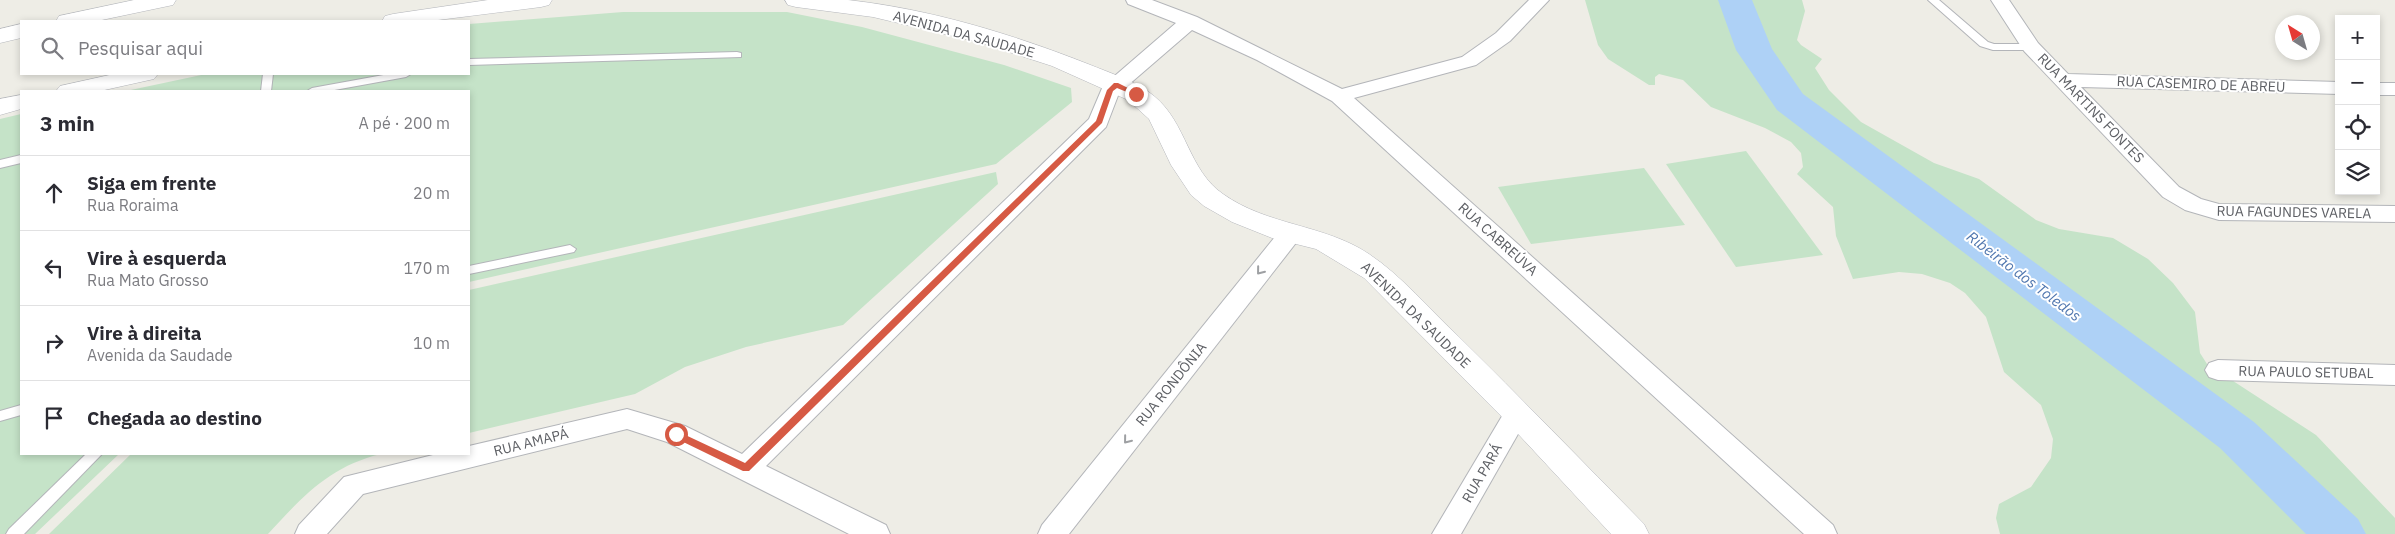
<!DOCTYPE html>
<html lang="pt">
<meta charset="utf-8">
<style>
body{margin:0;font-family:"IBM Plex Sans",sans-serif;background:#f7f7f7;color:#2b2b33}
.controls{position:absolute;right:15px;top:15px;display:grid;overflow:hidden;border-radius:0px;box-shadow:0 2px 8px #0003}
.controls button{width:45px;height:45px;display:grid;place-items:center;padding:0;border:0;border-bottom:1px solid #e1e1e2;background:#fff;color:#2b2b33;font:25px sans-serif}
.compass{position:absolute;left:2275px;top:15px;width:45px;height:45px;border-radius:50%;background:#fff;box-shadow:0 2px 8px #0003;rotate:323deg}
.stop{position:absolute;width:15px;height:15px;margin:-11px;border:4px solid #d65a44;border-radius:50%;background:#fff}
.stop.end{background:#d65a44;border-color:#fff;box-shadow:0 1px 5px #0008}
.list{margin:0;padding:0;list-style:none}
h2{display:flex;justify-content:space-between;align-items:center;height:65px;margin:0;padding:0 20px;font-size:21px}
h2 small{font-size:16px;font-weight:400;color:#7c7c81}
.list li{display:grid;grid-template-columns:32px 1fr auto;gap:15px;align-items:center;box-sizing:border-box;height:75px;padding:0 20px;border-top:1px solid #e1e1e2}
.list b{display:block;font-size:19px;white-space:nowrap}
.list p{margin:0;font-size:16px;white-space:nowrap;color:#7c7c81}
.list em{font-size:16px;font-style:normal;color:#7c7c81}
.icon{flex:none;width:28px;height:28px;fill:none;stroke:currentColor;stroke-width:2;stroke-linecap:round;stroke-linejoin:round}
.map{position:relative;flex:none;width:2395px;height:534px;overflow:hidden}
.search{position:absolute;background:#fff;box-shadow:0 2px 8px #0003;left:20px;top:20px;width:450px;height:55px;display:flex;align-items:center;gap:12px;box-sizing:border-box;padding:0 18px;border-radius:0px;color:#7c7c81;font-size:19px}
.panel{position:absolute;background:#fff;box-shadow:0 2px 8px #0003;left:20px;top:90px;width:450px;height:365px;border-radius:0px}
.map>svg:first-child{display:block}
.green{fill:#c5e3c8}
.lines{fill:none;stroke-linecap:round;stroke-linejoin:round}
.river{fill:#aed1f6;fill-rule:evenodd}
.lane-casing{stroke:#b3b5b9;stroke-width:2}
.street-casing{stroke:#b3b5b9;stroke-width:2}
.secondary-casing{stroke:#b5b7bc;stroke-width:1}
.lane{fill:#fff;fill-rule:evenodd}
.street{fill:#fff;fill-rule:evenodd}
.secondary{fill:#fff;fill-rule:evenodd}
.oneway{stroke:#9ea0a3}
.route{fill:#d65a44}
.labels{text-anchor:middle;dominant-baseline:central;stroke-width:4;stroke-linejoin:round;paint-order:stroke}
.street-label{font-size:14px;fill:#5e6065;stroke:#fff}
.water-label{font-size:15px;font-style:italic;fill:#5077af;stroke:#fff}
</style>
<div class="map">
<svg width="2395" height="534" viewBox="0 0 2395 534">
<rect width="100%" height="100%" fill="#eeede6"/>
<g class="green">
<polygon points="1585,0 1802,0 1805,11 1797,40 1801,45 1822,59 1815,68 1829,90 1861,122 1934,163 1979,179 2036,220 2059,229 2113,238 2148,259 2173,283 2195,312 2200,353 2207,364 2316,435 2395,518 2395,534 2000,534 1996,518 1999,504 2031,487 2051,458 2053,439 2041,405 2004,372 1986,317 1965,293 1950,283 1922,274 1899,272 1853,279 1836,236 1833,207 1797,174 1803,167 1801,153 1791,142 1765,128 1711,107 1683,80 1659,74 1655,77 1655,85 1649,85 1608,59 1598,45"/>
<polygon points="623,12 787,12 862,27 1004,65 1071,88 1072,102 996,164 469,282 469,91 126,91 206,74 469,74 469,24"/>
<polygon points="21,114 21,454 119,454 35,534 0,534 0,119"/>
<polygon points="1746,151 1823,255 1736,267 1666,164"/>
<polygon points="1644,168 1685,225 1531,244 1498,187"/>
<polygon points="996,172 998,184 843,325 746,347 685,367 635,394 469,433 469,290"/>
<path d="M 131,454 L 381,454 C 330,466 302,497 268,534 L 49,534 Z"/>
</g>
<g class="lines">
<polygon class="river" points="1718,0 1752,0 1772,49 1803,94 2254,422 2358,519 2366,534 2306,534 2220,448 1777,110 1736,50"/>
<defs>
<g id="lane">
<polygon points="1928,0 1939,0 1988,42 1994,44 2031,44 2036,47 2031,50 1993,50 1980,46"/>
<polygon points="737,52 741,53 741,57 469,65 469,59"/>
<polygon points="263,74 273,74 271,91 261,91"/>
<polygon points="389,74 411,74 406,77 329,91 307,91 312,88"/>
<polygon points="21,155 21,163 0,168 0,160"/>
<polygon points="570,245 576,249 574,252 469,274 469,266"/>
<polygon points="21,405 21,415 0,421 0,411"/>
<polygon points="86,454 102,454 24,534 6,534 9,529"/>
</g>
<g id="street">
<polygon points="1126,0 1152,0 1197,17 1342,89 1462,57 1496,33 1529,0 1549,0 1510,41 1476,65 1354,98 1833,525 1837,534 1804,534 1332,101 1257,60 1192,30 1119,93 1106,127 766,466 886,525 890,534 849,534 667,442 627,429 363,494 327,534 295,534 299,525 344,477 437,454 469,454 469,446 627,409 685,426 742,454 1089,119 1103,86 1176,23 1128,4"/>
<polygon points="1991,0 2009,0 2038,43 2068,74 2339,82 2339,94 2081,87 2179,187 2201,199 2219,204 2395,206 2395,222 2219,220 2185,210 2163,197 2024,51"/>
<rect x="2376" y="83" width="19" height="12"/>
<polygon points="1291,225 1299,227 1303,233 1299,239 1069,534 1038,534 1042,525 1283,227"/>
<polygon points="2218,360 2395,365 2395,385 2218,380 2209,377 2205,370 2209,363"/>
<polygon points="1517,403 1526,406 1530,413 1461,534 1432,534 1508,406"/>
</g>
<g id="secondary">
<polygon points="134,0 176,0 173,5 97,21 56,21 59,16"/>
<polygon points="488,0 552,0 549,5 541,7 430,21 382,21 385,16 393,14"/>
<path d="M 785,0 C 806,0 828,0 848,0 C 930,9 1012,34 1088,64 C 1110,73 1136,81 1154,96 C 1187,123 1188,170 1223,194 C 1268,226 1324,224 1369,254 C 1402,276 1429,309 1458,336 C 1521,398 1582,461 1644,524 L 1649,534 L 1611,534 L 1506,421 L 1364,278 L 1316,249 L 1272,238 L 1232,222 L 1204,206 L 1191,195 L 1171,165 L 1149,119 L 1128,100 L 1052,66 L 978,42 L 873,17 L 796,7 L 788,5 Z"/>
<polygon points="21,24 21,38 0,43 0,29"/>
<polygon points="114,74 158,74 154,79 100,91 56,91 60,86"/>
<polygon points="21,95 21,109 0,115 0,99"/>
</g>
</defs>
<use href="#lane" class="lane-casing"/>
<use href="#street" class="street-casing"/>
<use href="#secondary" class="secondary-casing"/>
<use href="#lane" class="lane"/>
<use href="#street" class="street"/>
<use href="#secondary" class="secondary"/>
</g>
<defs><path id="oneway-chevron" d="M-2-3.5L2.5 0L-2 3.5" fill="none" stroke-width="1.6" stroke-linecap="round" stroke-linejoin="round" transform="scale(1.25)"/></defs>
<g class="oneway">
<use href="#oneway-chevron" transform="translate(1260 271) rotate(129)"/>
<use href="#oneway-chevron" transform="translate(1127 440) rotate(129)"/>
</g>
<polygon class="route" points="1114,83 1118,83 1140,94 1134,95 1117,88 1113,91 1102,123 749,471 743,471 673,437 673,432 679,432 745,463 1096,121 1107,90"/>
<g class="labels">
<g class="street-label">
<text transform="translate(964 34) rotate(15)">AVENIDA DA SAUDADE</text>
<text transform="translate(2201 84) rotate(2)">RUA CASEMIRO DE ABREU</text>
<text transform="translate(2091 108) rotate(46)">RUA MARTINS FONTES</text>
<text transform="translate(2294 212) rotate(1)">RUA FAGUNDES VARELA</text>
<text transform="translate(1498 239) rotate(42)">RUA CABREÚVA</text>
<text transform="translate(1416 315) rotate(44)">AVENIDA DA SAUDADE</text>
<text transform="translate(2306 372) rotate(1)">RUA PAULO SETUBAL</text>
<text transform="translate(1171 384) rotate(-51)">RUA RONDÔNIA</text>
<text transform="translate(531 442) rotate(-14)">RUA AMAPÁ</text>
<text transform="translate(1482 473) rotate(-60)">RUA PARÁ</text>
</g>
<g class="water-label">
<text transform="translate(2024 276) rotate(37)">Ribeirão dos Toledos</text>
</g>
</g>
</svg>
<div class="controls">
<button>+</button>
<button>−</button>
<button><svg class="icon" aria-label="locate" viewBox="0 0 24 24"><circle cx="12" cy="12" r="6"/><path d="M12 2v4M12 18v4M2 12h4M18 12h4"/></svg></button>
<button><svg class="icon" aria-label="layers" viewBox="0 0 24 24"><path d="M12 4l9 5-9 5-9-5zM3 14l9 5 9-5"/></svg></button>
</div>
<svg class="compass" viewBox="-18 -18 36 36"><path d="M0-13l5 13h-10z" fill="#e53935"/><path d="M0 13l5-13h-10z" fill="#7c7c81"/></svg>
<div class="stop" style="left:676px;top:434px"></div>
<div class="stop end" style="left:1136px;top:94px"></div>
<div class="search"><svg class="icon" aria-label="search" viewBox="0 0 24 24"><circle cx="10" cy="10" r="6"/><path d="M15 15l6 6"/></svg>Pesquisar aqui</div>
<section class="panel">
<h2>3 min<small>A pé · 200 m</small></h2>
<ul class="list">
<li><svg class="icon" aria-label="ahead" viewBox="0 0 24 24"><path d="M12 20V5M6 11l6-6 6 6"/></svg><div><b>Siga em frente</b><p>Rua Roraima</p></div><em>20 m</em></li>
<li><svg class="icon" aria-label="left" viewBox="0 0 24 24"><path d="M17 20v-9H6M10 6l-5 5 5 5"/></svg><div><b>Vire à esquerda</b><p>Rua Mato Grosso</p></div><em>170 m</em></li>
<li><svg class="icon" aria-label="right" viewBox="0 0 24 24"><path d="M7 20v-9h11M14 6l5 5-5 5"/></svg><div><b>Vire à direita</b><p>Avenida da Saudade</p></div><em>10 m</em></li>
<li><svg class="icon" aria-label="arrive" viewBox="0 0 24 24"><path d="M6 21V4h12l-3 4 3 4H6"/></svg><div><b>Chegada ao destino</b></div></li>
</ul>
</section>
</div>
